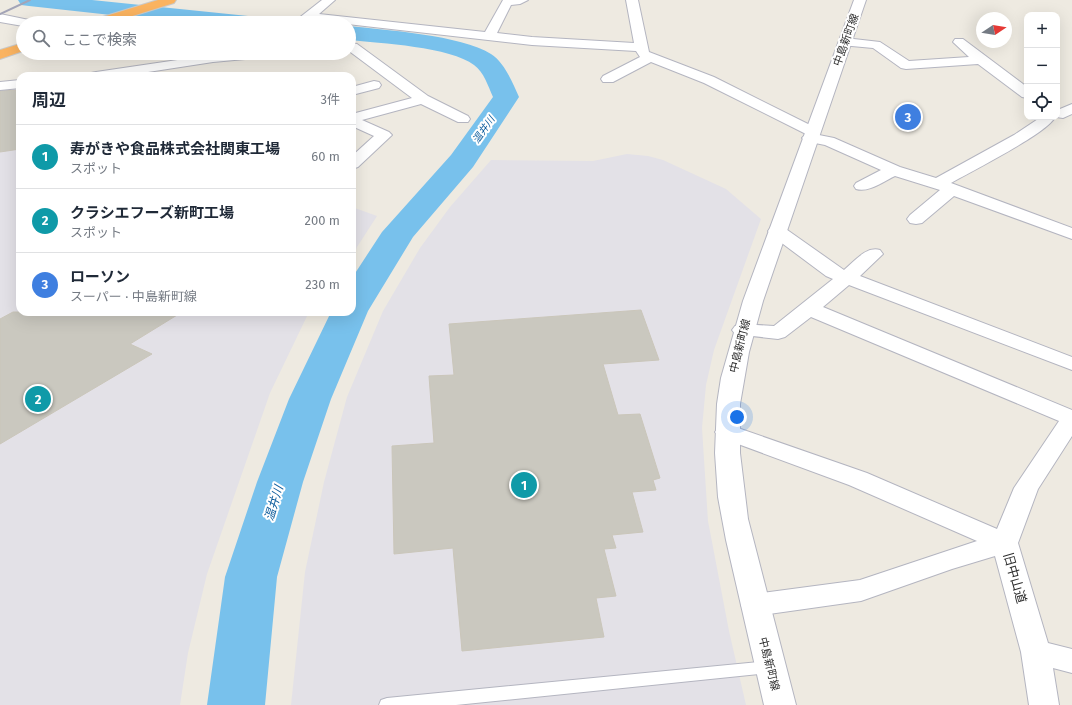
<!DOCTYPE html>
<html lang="ja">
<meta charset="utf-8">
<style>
body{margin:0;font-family:"Fira Sans","Noto Sans JP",sans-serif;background:#f2f2f3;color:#1f2937}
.controls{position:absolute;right:12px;top:12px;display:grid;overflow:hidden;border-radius:8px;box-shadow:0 4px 16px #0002}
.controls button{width:36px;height:36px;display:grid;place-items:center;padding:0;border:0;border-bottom:1px solid #e0e1e3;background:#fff;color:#1f2937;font:20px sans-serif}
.compass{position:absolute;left:976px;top:12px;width:36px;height:36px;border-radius:50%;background:#fff;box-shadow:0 4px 16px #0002;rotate:78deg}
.you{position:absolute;left:737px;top:417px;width:14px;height:14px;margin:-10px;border:3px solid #fff;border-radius:50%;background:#1a73e8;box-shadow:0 0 0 6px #1a73e833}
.badge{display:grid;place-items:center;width:26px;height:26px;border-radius:50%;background:#4755f6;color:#fff;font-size:13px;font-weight:700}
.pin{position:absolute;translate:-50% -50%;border:2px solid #fff;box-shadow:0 1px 4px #0006}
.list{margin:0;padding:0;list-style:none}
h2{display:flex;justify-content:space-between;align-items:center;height:52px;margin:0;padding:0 16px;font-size:17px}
h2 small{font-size:13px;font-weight:400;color:#747a83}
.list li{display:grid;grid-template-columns:26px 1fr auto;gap:12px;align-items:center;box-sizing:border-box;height:64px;padding:0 16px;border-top:1px solid #e0e1e3}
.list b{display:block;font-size:15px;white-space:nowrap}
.list p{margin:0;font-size:13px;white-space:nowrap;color:#747a83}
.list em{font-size:13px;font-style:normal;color:#747a83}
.icon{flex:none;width:22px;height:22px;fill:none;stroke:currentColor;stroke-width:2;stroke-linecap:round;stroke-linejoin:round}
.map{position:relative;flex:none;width:1072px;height:705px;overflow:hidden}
.search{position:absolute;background:#fff;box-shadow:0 4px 16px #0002;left:16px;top:16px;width:340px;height:44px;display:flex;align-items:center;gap:10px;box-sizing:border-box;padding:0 14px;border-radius:22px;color:#747a83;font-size:15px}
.panel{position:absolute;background:#fff;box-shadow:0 4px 16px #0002;left:16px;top:72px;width:340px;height:244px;border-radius:12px}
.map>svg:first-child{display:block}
.industrial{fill:#e3e1e7}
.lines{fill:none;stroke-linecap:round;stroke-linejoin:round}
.river{fill:#78c1ec;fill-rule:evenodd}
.building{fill:#cac8bf;stroke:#cac6ba}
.lane-casing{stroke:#b4b5c0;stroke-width:2}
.street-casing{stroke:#b4b5c0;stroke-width:2}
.secondary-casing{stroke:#b4b5c0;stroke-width:2}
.highway-casing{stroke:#c9c9c9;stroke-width:2}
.lane{fill:#fff;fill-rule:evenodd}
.street{fill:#fff;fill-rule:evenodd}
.secondary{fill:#fff;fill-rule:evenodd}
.highway{fill:#fab360;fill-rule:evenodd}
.rail{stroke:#a3a4b7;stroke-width:2}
.labels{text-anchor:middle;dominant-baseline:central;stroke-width:4;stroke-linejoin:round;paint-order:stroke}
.far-water-label{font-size:10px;font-style:italic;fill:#115f9e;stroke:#fff}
.street-label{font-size:11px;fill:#2e2e2e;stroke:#fff}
.water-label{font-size:12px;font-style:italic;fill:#115f9e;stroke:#fff}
.near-street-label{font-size:13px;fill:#2e2e2e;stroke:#fff}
</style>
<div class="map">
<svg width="1072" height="705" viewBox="0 0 1072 705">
<rect width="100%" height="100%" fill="#eeeae1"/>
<g class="industrial">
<polygon points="20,86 20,312 309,312 270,393 207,574 188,653 180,705 0,705 0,89"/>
<polygon points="627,154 648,156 663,160 726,189 761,219 714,350 706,385 702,428 708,521 729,631 746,705 291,705 305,572 324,482 347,397 383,311 420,248 450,207 491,160 593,161"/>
<polygon points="352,207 377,216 357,247 352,263"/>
</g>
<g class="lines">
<g class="river">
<polygon points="18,0 92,0 248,16 256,18 259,23 184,23 29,6 21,5"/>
<path d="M 349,26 C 385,30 461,35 491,54 C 504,62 513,83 519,97 L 473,167 L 413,237 L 368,311 L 331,399 L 303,482 L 277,577 L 265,705 L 207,705 L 225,577 L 257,482 L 289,399 L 331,312 L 352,312 L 352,278 L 382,232 L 451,155 L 493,97 C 488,86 484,72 474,65 C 451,47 380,43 349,40 Z"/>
</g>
</g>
<g class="building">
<polygon points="20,90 20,149 0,152 0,91"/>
<polygon points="641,310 659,360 603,364 618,415 640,414 660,478 653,480 656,490 632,492 643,532 612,535 616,548 604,549 616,596 596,598 604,637 462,651 453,548 394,554 392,446 434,443 429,376 454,375 449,324"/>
<polygon points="13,312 182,312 130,344 152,354 0,444 0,319"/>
</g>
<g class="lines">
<defs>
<polygon id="lane" points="770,661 775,662 778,667 775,672 770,673 456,705 379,705 381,700 387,698"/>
<g id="street">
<path d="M 322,0 L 335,0 L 319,14 L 485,32 L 503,0 L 528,0 L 520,4 L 511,5 L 497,33 L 532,37 L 634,43 L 626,0 L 638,0 L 649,52 L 714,77 L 818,129 L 820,132 L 819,135 L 834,138 L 900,167 L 936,178 L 1014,135 L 1041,117 L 1055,117 C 1048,133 970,172 951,183 L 1072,228 L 1072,239 L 954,196 L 922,223 L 916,224 L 910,223 L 907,219 L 910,215 L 940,190 L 895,176 C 884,181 869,193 856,189 L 854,186 L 856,183 L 881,170 L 825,145 L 805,141 L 802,138 L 806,134 L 704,83 L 651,62 L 613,82 L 603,82 L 601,79 L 603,76 L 640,57 L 636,51 L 532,45 L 312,20 L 308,23 L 298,23 L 297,21 L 299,18 Z"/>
<polygon points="0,14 29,20 31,23 23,23 23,26 0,22"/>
<polygon points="845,38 880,42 909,61 969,57 953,42 955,39 963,39 1027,87 1027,98 1022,97 978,64 906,69 901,68 873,48 841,45 839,42 841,39"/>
<polygon points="349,43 357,44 428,96 468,116 470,119 468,122 458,122 421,104 362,120 389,132 392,135 358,167 352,169 352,156 374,136 352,126 352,114 412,98 349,51"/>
<polygon points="225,53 274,53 268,57 213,62 122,76 89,76 91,73 96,72"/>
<polygon points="20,80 20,88 0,90 0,82"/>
<polygon points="374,81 379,82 381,85 379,88 352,95 352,87"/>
<polygon points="1072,104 1072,114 1063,118 1056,117 1057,109 1060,109"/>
<path d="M 777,226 L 783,227 L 844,270 C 855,261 866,246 880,250 L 883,254 L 860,276 L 1072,357 L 1072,370 L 849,285 L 823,307 L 1072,410 L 1072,436 L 1038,489 L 1018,543 L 1048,643 L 1072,649 L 1072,673 L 1053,668 L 1059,705 L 1029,705 L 1021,652 L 995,556 L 952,569 L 861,601 L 755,616 L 745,613 L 741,605 L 745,597 L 755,594 L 860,580 L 977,541 L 849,485 L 719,437 L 715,432 L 719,427 L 727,424 L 735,427 L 867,473 L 997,529 L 1014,488 L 1059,421 L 811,317 L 785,337 L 778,339 L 735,334 L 732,330 L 735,326 L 742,324 L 774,326 L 833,279 L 826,276 L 771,235 L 768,231 L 771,227 Z"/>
</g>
<polygon id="secondary" points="854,0 866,0 763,301 749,352 740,404 740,453 748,519 796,705 764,705 726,540 718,497 715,453 717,404 721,378 743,301"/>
<g id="highway">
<polygon points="158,0 176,0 174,3 110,23 91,23 93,20"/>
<polygon points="23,43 23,51 0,59 0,50"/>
</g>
</defs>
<use href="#lane" class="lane-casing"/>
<use href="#street" class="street-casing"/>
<use href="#secondary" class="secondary-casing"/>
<use href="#highway" class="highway-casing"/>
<use href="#lane" class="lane"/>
<use href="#street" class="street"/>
<use href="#secondary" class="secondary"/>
<use href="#highway" class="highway"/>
<polyline class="rail" points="0,14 30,0"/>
</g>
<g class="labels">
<g class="far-water-label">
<text transform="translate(484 130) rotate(-55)">温井川</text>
</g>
<g class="street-label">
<text transform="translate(846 40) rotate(-70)">中島新町線</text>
<text transform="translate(740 346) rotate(-76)">中島新町線</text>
<text transform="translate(769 664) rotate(76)">中島新町線</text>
</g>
<g class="water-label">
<text transform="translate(274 503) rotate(-73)">温井川</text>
</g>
<g class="near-street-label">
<text transform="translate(1015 578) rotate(74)">旧中山道</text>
</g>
</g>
</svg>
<div class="controls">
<button>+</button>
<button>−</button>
<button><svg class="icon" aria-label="locate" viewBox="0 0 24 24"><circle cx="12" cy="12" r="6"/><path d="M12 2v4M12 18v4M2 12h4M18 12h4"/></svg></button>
</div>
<svg class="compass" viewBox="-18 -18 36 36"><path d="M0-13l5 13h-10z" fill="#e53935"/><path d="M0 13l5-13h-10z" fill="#747a83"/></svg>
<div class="you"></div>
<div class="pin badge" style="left:524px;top:485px;background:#0f9aa8">1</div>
<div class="pin badge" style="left:38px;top:399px;background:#0f9aa8">2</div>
<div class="pin badge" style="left:908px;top:117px;background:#3f7fe0">3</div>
<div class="search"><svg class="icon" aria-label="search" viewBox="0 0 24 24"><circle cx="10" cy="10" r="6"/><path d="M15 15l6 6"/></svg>ここで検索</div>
<section class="panel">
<h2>周辺<small>3件</small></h2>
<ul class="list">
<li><span class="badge" style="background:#0f9aa8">1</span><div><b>寿がきや食品株式会社関東工場</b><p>スポット</p></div><em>60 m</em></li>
<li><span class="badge" style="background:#0f9aa8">2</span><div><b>クラシエフーズ新町工場</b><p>スポット</p></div><em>200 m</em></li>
<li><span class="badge" style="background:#3f7fe0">3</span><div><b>ローソン</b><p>スーパー · 中島新町線</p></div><em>230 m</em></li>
</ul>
</section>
</div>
